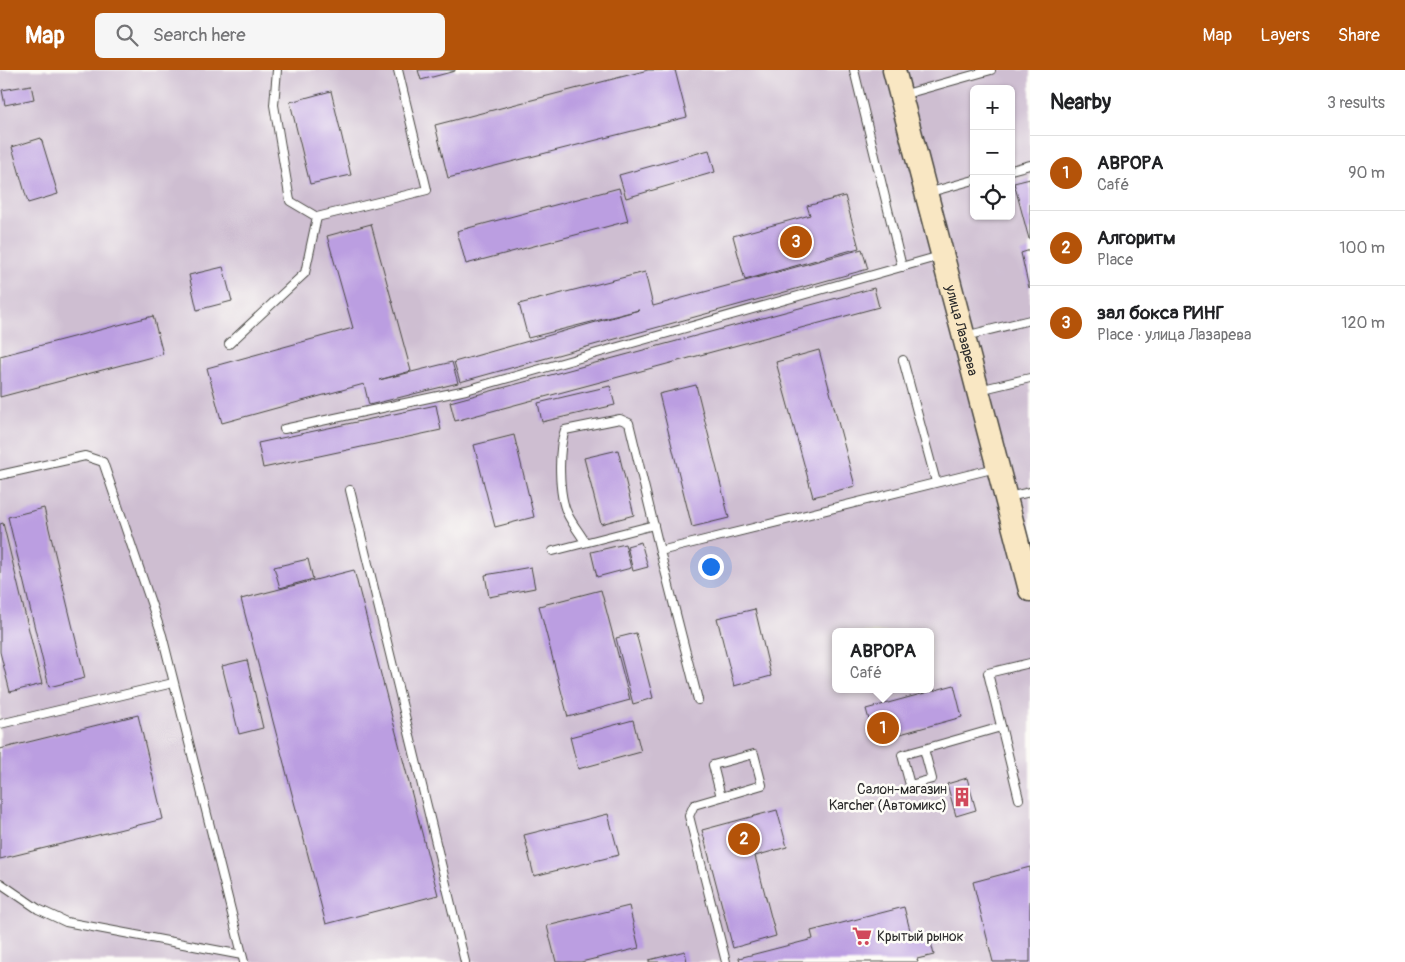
<!DOCTYPE html>
<meta charset="utf-8">
<style>
body{margin:0;font-family:Pangolin,sans-serif;background:#f6f6f6;color:#202124}
.controls{position:absolute;right:15px;top:15px;display:grid;overflow:hidden;border-radius:8px;box-shadow:0 1px 4px #0004}
.controls button{width:45px;height:45px;display:grid;place-items:center;padding:0;border:0;border-bottom:1px solid #e0e0e0;background:#fff;color:#202124;font:25px sans-serif}
.you{position:absolute;left:710px;top:496px;width:18px;height:18px;margin:-12px;border:4px solid #fff;border-radius:50%;background:#1a73e8;box-shadow:0 0 0 8px #1a73e833}
.badge{display:grid;place-items:center;width:32px;height:32px;border-radius:50%;background:#b45309;color:#fff;font-size:16px;font-weight:700}
.pin{position:absolute;translate:-50% -50%;border:2px solid #fff;box-shadow:0 1px 5px #0006}
.popup{position:absolute;left:832px;top:558px;width:102px;height:65px;box-sizing:border-box;display:grid;place-content:center;border-radius:8px;background:#fff;filter:drop-shadow(0 1px 4px #0005);font-size:16px;white-space:nowrap;color:#757577}
.popup b{font-size:19px;color:#202124}
.popup::after{content:'';position:absolute;left:50%;top:100%;margin-left:-10px;border:10px solid transparent;border-top-color:#fff}
.list{margin:0;padding:0;list-style:none}
h2{display:flex;justify-content:space-between;align-items:center;height:65px;margin:0;padding:0 20px;font-size:21px}
h2 small{font-size:16px;font-weight:400;color:#757577}
.list li{display:grid;grid-template-columns:32px 1fr auto;gap:15px;align-items:center;box-sizing:border-box;height:75px;padding:0 20px;border-top:1px solid #e0e0e0}
.list b{display:block;font-size:19px;white-space:nowrap}
.list p{margin:0;font-size:16px;white-space:nowrap;color:#757577}
.list em{font-size:16px;font-style:normal;color:#757577}
.icon{flex:none;width:28px;height:28px;fill:none;stroke:currentColor;stroke-width:2;stroke-linecap:round;stroke-linejoin:round}
.map{position:relative;flex:none;width:1030px;height:892px;overflow:hidden}
header{display:flex;align-items:center;gap:30px;box-sizing:border-box;height:70px;padding:0 25px;background:#b45309;color:#fff}
header strong{font-size:24px}
nav{display:flex;gap:28px;margin-inline-start:auto;font-size:18px}
.search{width:350px;height:45px;background:#f6f6f6;display:flex;align-items:center;gap:12px;box-sizing:border-box;padding:0 18px;border-radius:8px;color:#757577;font-size:19px}
main{display:flex}
aside{flex:1;background:#fff}
.map>svg:first-child{display:block}
.industrial{fill:#cebed1;fill-rule:evenodd}
.building{fill:#bb9ee1}
.lines{fill:none;stroke-linecap:round;stroke-linejoin:round}
.service-casing{stroke:#484742;stroke-width:10}
.secondary-casing{stroke:#484742;stroke-width:25}
.service{stroke:#fff;stroke-width:8}
.secondary{stroke:#f9e7c3;stroke-width:22}
.labels{text-anchor:middle;dominant-baseline:central;stroke-width:5;stroke-linejoin:round;paint-order:stroke}
.street-label{font-size:14px;fill:#2b2b2b;stroke:#fdfcf7}
.poi-label{font-size:14px;fill:#2b2b2b;stroke:#fdfcf7;text-anchor:end}
</style>
<header>
<strong>Map</strong>
<div class="search"><svg class="icon" aria-label="search" viewBox="0 0 24 24"><circle cx="10" cy="10" r="6"/><path d="M15 15l6 6"/></svg>Search here</div>
<nav><a>Map</a><a>Layers</a><a>Share</a></nav>
</header>
<main>
<div class="map">
<svg width="1030" height="892" viewBox="0 0 1030 892">
<rect width="100%" height="100%" fill="#fdfcf7"/>
<filter id="ink" filterUnits="userSpaceOnUse"><feTurbulence type="fractalNoise" baseFrequency=".02" numOctaves="2"/><feDisplacementMap in="SourceGraphic" scale="10" xChannelSelector="R" yChannelSelector="G"/><feConvolveMatrix kernelMatrix="1 2 1 2 8 2 1 2 1" color-interpolation-filters="sRGB"/></filter>
<filter id="wash" filterUnits="userSpaceOnUse"><feTurbulence type="fractalNoise" baseFrequency=".0096" numOctaves="4" result="noise"/><feDisplacementMap in="SourceGraphic" scale="20" xChannelSelector="R" yChannelSelector="G"/><feGaussianBlur stdDeviation="1.12" result="paint"/><feColorMatrix in="noise" values="0 0 0 0 0 0 0 0 0 0 0 0 0 0 0 0 0 1.4 0 .05"/><feComposite in="paint" operator="in"/></filter>
<g filter="url(#wash)">
<rect width="100%" height="100%" fill="#eae5c7"/>
<path class="industrial" d="M 0,0 L 1030,0 L 1030,892 L 0,892 ZM 974,19 L 1011,19 L 1011,146 L 974,146 ZM 836,562 L 930,562 L 930,619 L 836,619 Z"/>
<g id="blocks">
<g class="building">
<polygon points="418,0 455,0 455,1 421,10"/>
<polygon points="648,0 675,0 687,47 448,108 435,55"/>
<polygon points="31,15 34,29 5,35 2,20"/>
<polygon points="331,21 351,105 310,114 290,32"/>
<polygon points="41,68 58,124 28,133 12,77"/>
<polygon points="709,80 715,102 626,128 619,105"/>
<polygon points="1030,109 1030,169 1029,169 1014,113"/>
<polygon points="619,118 628,151 466,194 457,161"/>
<polygon points="845,126 859,178 745,210 733,166 810,145 807,136"/>
<polygon points="371,154 411,301 379,310 452,292 458,313 369,335 364,314 222,353 207,298 353,258 327,166"/>
<polygon points="862,179 868,199 460,312 454,292 639,240 528,268 519,234 645,202 653,236"/>
<polygon points="1030,180 1030,217 1029,218 1021,183"/>
<polygon points="223,197 232,231 197,240 189,205"/>
<polygon points="874,218 879,237 455,351 450,332"/>
<polygon points="153,246 163,284 0,327 0,286"/>
<polygon points="819,280 855,416 813,427 776,292"/>
<polygon points="696,315 729,448 692,457 659,324"/>
<polygon points="610,316 615,335 542,352 538,333"/>
<polygon points="436,335 441,360 263,398 258,373"/>
<polygon points="514,365 534,447 495,457 474,375"/>
<polygon points="618,380 634,445 601,454 584,388"/>
<polygon points="44,438 85,608 49,617 8,447"/>
<polygon points="3,453 42,614 10,622 0,582 0,454"/>
<polygon points="641,472 648,497 633,501 627,476"/>
<polygon points="625,474 631,498 597,507 591,482"/>
<polygon points="308,489 313,509 280,518 274,497"/>
<polygon points="531,497 535,518 489,527 485,505"/>
<polygon points="354,500 438,825 326,854 241,529"/>
<polygon points="601,520 630,630 568,647 539,536"/>
<polygon points="755,539 771,606 734,616 717,548"/>
<polygon points="636,563 653,628 633,634 616,568"/>
<polygon points="247,590 263,658 239,664 222,596"/>
<polygon points="954,615 962,647 875,671 866,639"/>
<polygon points="138,645 163,749 0,789 0,679"/>
<polygon points="633,650 641,682 578,699 570,667"/>
<polygon points="967,708 976,740 956,746 947,714"/>
<polygon points="777,740 787,777 755,786 776,866 733,878 702,760"/>
<polygon points="608,744 619,785 534,806 524,765"/>
<polygon points="1030,797 1030,892 993,892 973,812"/>
<polygon points="629,836 639,878 581,892 556,892 547,856"/>
<polygon points="904,837 912,868 929,864 934,885 917,889 918,892 740,892 739,888 813,869 811,861"/>
<polygon points="685,881 687,892 649,892 649,890"/>
</g>
</g>
</g>
<g filter="url(#ink)">
<use href="#blocks" fill-opacity="0" stroke="#484742" stroke-width="1"/>
<g class="lines">
<defs>
<g id="service">
<polyline points="277,0 274,35 290,131 317,147 427,120 398,0"/>
<polyline points="854,0 902,197"/>
<polyline points="902,25 991,0"/>
<polyline points="1011,100 1030,95"/>
<polyline points="927,123 974,110"/>
<polyline points="965,266 1030,250"/>
<polyline points="229,274 305,203 317,147"/>
<polyline points="903,290 936,412"/>
<polyline points="979,320 1030,308"/>
<polyline points="284,359 466,320 940,186"/>
<polyline points="0,405 85,386 103,392 162,565 244,892"/>
<polyline points="350,420 465,892"/>
<polyline points="1008,427 1030,422"/>
<path d="M 585,472 C 580,463 573,455 568,445 C 558,426 558,379 565,360 L 620,349 L 629,353 L 660,481"/>
<polyline points="553,481 654,455"/>
<polyline points="698,630 660,481 996,398"/>
<polyline points="0,654 173,613"/>
<polyline points="924,679 902,685 910,715 932,709 924,679 1001,657"/>
<polyline points="721,727 713,695 754,684 762,715 694,735 689,746 726,892"/>
<polyline points="1019,729 988,603 1030,593"/>
<polyline points="0,813 38,839 66,852 242,885"/>
</g>
<g id="secondary">
<path id="s1" d="M 894,0 L 1030,520"/>
</g>
</defs>
<use href="#service" class="service-casing"/>
<use href="#secondary" class="secondary-casing"/>
<use href="#service" class="service"/>
<use href="#secondary" class="secondary"/>
</g>
</g>
<defs>
<symbol id="building-bare" viewBox="-9 -9 18 18"><path d="M-4-6H4V6H1V3H-1V6H-4ZM-2.5-4.3h1.7v1.8h-1.7ZM.8-4.3h1.7v1.8H.8ZM-2.5-1h1.7V.8h-1.7ZM.8-1h1.7V.8H.8Z" fill="#d1495b" stroke="#fdfcf7" stroke-width="2.5" paint-order="stroke"/></symbol>
<symbol id="supermarket-bare" viewBox="-9 -9 18 18"><path d="M-6-5.5h2.5l.6 2H6L4.5 2H-2.5L-4.4-4H-6ZM-1.5 3.2a1.3 1.3 0 1 0 .1 0ZM3 3.2a1.3 1.3 0 1 0 .1 0Z" fill="#d1495b" stroke="#fdfcf7" stroke-width="2.5" paint-order="stroke"/></symbol>
</defs>
<g fill-rule="evenodd">
<use href="#building-bare" x="948" y="713" width="28" height="28"/>
<use href="#supermarket-bare" x="848" y="852" width="28" height="28"/>
</g>
<g class="labels">
<g class="street-label">
<text stroke="none"><textPath href="#s1" startOffset="269">улица Лазарева</textPath></text>
</g>
<g class="poi-label">
<text x="947" y="719">Салон-магазин<tspan x="947" dy="16">Karcher (Автомикс)</tspan></text>
<text x="877" y="866" text-anchor="start">Крытый рынок</text>
</g>
</g>
</svg>
<div class="controls">
<button>+</button>
<button>−</button>
<button><svg class="icon" aria-label="locate" viewBox="0 0 24 24"><circle cx="12" cy="12" r="6"/><path d="M12 2v4M12 18v4M2 12h4M18 12h4"/></svg></button>
</div>
<div class="you"></div>
<div class="pin badge" style="left:883px;top:658px">1</div>
<div class="popup"><b>АВРОРА</b>Café</div>
<div class="pin badge" style="left:744px;top:769px">2</div>
<div class="pin badge" style="left:796px;top:172px">3</div>
</div>
<aside>
<h2>Nearby<small>3 results</small></h2>
<ul class="list">
<li><span class="badge">1</span><div><b>АВРОРА</b><p>Café</p></div><em>90 m</em></li>
<li><span class="badge">2</span><div><b>Алгоритм</b><p>Place</p></div><em>100 m</em></li>
<li><span class="badge">3</span><div><b>зал бокса РИНГ</b><p>Place · улица Лазарева</p></div><em>120 m</em></li>
</ul>
</aside>
</main>
